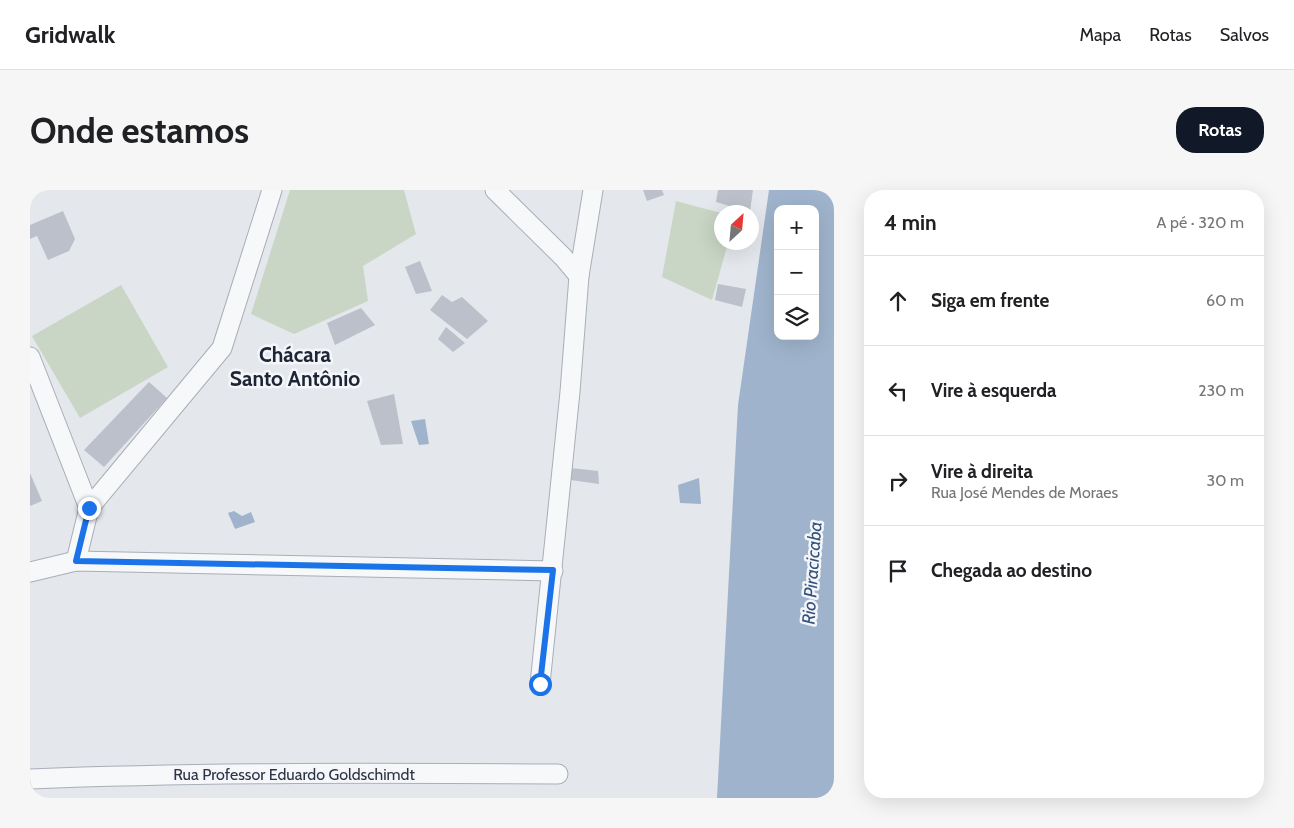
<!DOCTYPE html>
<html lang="pt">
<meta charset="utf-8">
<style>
body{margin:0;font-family:Cabin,sans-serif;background:#f6f6f6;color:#202124}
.controls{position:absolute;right:15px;top:15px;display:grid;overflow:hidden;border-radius:10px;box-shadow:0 5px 20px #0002}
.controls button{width:45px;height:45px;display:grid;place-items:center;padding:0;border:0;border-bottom:1px solid #e0e0e0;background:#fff;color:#202124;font:25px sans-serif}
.compass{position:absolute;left:684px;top:15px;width:45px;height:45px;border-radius:50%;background:#fff;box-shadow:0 5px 20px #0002;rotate:26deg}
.stop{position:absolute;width:15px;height:15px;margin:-11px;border:4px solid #1a73e8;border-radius:50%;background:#fff}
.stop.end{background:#1a73e8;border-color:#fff;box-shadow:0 1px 5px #0008}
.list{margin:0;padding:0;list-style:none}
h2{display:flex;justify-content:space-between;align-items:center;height:65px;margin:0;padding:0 20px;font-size:21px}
h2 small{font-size:16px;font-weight:400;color:#757577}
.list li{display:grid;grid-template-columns:32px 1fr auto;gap:15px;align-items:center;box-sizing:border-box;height:90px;padding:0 20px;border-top:1px solid #e0e0e0}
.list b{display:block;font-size:19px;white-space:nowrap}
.list p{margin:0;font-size:16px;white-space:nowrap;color:#757577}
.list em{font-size:16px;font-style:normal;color:#757577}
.icon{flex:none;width:28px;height:28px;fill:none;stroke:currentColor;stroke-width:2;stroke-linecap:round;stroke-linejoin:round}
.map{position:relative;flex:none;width:804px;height:608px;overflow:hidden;border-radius:20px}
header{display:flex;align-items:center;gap:30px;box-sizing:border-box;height:70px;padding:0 25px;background:#fff;border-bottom:1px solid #e0e0e0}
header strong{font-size:24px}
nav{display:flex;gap:28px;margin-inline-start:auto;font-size:18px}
.intro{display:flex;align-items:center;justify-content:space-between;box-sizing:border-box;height:120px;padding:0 30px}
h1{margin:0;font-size:35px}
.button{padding:12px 22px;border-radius:20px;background:#111827;color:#fff;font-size:18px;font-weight:700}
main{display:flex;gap:30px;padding:0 30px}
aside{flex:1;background:#fff;border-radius:20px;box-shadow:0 5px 20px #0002}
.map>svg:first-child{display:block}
.green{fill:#c9d6c5}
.water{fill:#9fb4cc;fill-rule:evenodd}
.building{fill:#bbc0ca}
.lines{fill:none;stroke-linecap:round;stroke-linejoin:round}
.minor-casing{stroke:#a9aeb7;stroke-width:21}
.minor{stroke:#f7f8fa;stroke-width:19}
.route{stroke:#1a73e8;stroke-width:6}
.labels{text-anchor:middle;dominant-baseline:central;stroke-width:5;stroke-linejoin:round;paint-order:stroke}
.street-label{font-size:16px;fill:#2b3445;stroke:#f4f6f9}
.water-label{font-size:18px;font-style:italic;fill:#34527a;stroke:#f4f6f9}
.district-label{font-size:21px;font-weight:bold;fill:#1d2536;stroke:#f4f6f9}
</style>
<header>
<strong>Gridwalk</strong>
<nav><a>Mapa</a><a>Rotas</a><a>Salvos</a></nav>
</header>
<div class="intro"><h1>Onde estamos</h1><a class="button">Rotas</a></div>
<main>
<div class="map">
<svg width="804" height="608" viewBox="0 0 804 608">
<rect width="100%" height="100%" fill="#e4e7ec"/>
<g class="green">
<polygon points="260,0 374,0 386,44 333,76 338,111 264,144 221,124"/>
<polygon points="646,11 691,23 692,52 698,53 682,110 632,87"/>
<polygon points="91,95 138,177 50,228 2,146"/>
</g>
<g class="water">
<path d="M 739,0 L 804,0 L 804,608 L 687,608 L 708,215 ZM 748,19 L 785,19 L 785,146 L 748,146 Z"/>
<polygon points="395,229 399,254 389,255 381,231"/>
<polygon points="669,288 671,314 650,313 648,295"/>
<polygon points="204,321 212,326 221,322 225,332 205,339 198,323"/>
</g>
<g class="building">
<polygon points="613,0 632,0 634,5 617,11"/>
<polygon points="688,0 723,0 720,22 686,12"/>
<polygon points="33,21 45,49 39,61 18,70 7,46 0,49 0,35"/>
<polygon points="390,71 402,101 386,104 375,77"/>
<polygon points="688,94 716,99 712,117 685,110"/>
<polygon points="412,105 422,112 432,107 458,131 437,149 400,120"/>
<polygon points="331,118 345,135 305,155 297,133"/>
<polygon points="416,137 435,153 423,162 408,149"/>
<polygon points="119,192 137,208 74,277 54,260"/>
<polygon points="364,204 373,254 351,255 337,211"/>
<polygon points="541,278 568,281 569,294 541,290"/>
<polygon points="0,283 12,311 0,316"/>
</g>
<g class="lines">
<defs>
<g id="minor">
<polyline points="465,0 533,67 549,86"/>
<polyline points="0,167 59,318"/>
<polyline points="46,371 59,318 192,158 242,0"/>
<polyline points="0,382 46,371 523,381"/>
<polyline points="510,494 540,202 549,86 563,0"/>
<path d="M 0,589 C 176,582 352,583 528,584"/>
</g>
</defs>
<use href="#minor" class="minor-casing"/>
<use href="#minor" class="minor"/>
</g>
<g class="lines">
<polyline class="route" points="59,318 46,371 523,380 510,494"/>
</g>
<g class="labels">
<g class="street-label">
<text x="264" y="584">Rua Professor Eduardo Goldschimdt</text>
</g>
<g class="water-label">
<text transform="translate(782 383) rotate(-86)">Rio Piracicaba</text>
</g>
<g class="district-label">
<text x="265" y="164">Chácara<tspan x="265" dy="24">Santo Antônio</tspan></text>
</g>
</g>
</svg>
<div class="controls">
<button>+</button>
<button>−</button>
<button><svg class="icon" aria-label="layers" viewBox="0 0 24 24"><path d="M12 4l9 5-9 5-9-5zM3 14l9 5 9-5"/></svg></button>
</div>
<svg class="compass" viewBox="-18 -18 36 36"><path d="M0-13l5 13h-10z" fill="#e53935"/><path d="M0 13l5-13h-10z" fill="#757577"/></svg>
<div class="stop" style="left:510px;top:494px"></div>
<div class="stop end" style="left:59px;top:318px"></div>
</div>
<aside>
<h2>4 min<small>A pé · 320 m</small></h2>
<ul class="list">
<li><svg class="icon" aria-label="ahead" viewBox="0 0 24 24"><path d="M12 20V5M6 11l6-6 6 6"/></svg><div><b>Siga em frente</b></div><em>60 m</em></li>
<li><svg class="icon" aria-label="left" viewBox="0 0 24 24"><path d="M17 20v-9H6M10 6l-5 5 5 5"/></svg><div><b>Vire à esquerda</b></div><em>230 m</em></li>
<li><svg class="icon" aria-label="right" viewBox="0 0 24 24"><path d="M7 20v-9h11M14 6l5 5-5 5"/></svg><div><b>Vire à direita</b><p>Rua José Mendes de Moraes</p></div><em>30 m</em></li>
<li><svg class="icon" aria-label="arrive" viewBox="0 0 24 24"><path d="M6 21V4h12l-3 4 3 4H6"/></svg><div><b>Chegada ao destino</b></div></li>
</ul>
</aside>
</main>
